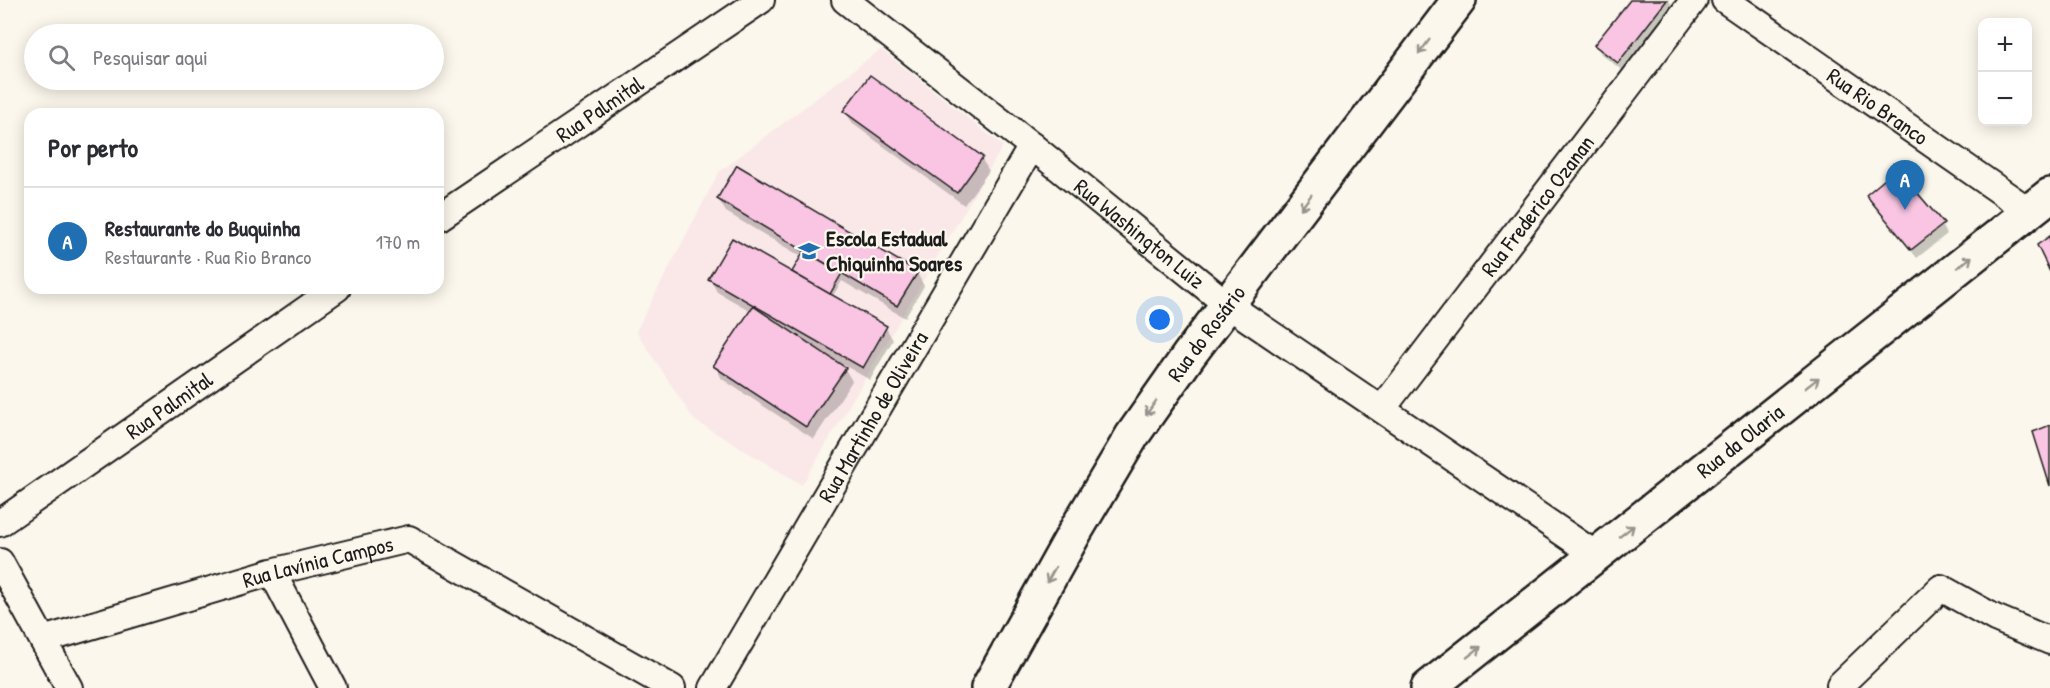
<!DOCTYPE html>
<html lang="pt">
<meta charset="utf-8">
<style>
body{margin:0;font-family:"Patrick Hand",sans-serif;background:#f7f7f7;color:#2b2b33}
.controls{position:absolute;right:18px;top:18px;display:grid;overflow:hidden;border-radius:12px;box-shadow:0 3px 15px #0003}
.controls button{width:54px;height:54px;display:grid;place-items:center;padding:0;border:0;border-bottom:2px solid #e1e1e2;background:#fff;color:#2b2b33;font:30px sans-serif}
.you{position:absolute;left:1160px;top:320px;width:21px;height:21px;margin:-15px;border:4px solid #fff;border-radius:50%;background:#1a73e8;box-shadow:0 0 0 9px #1a73e833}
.badge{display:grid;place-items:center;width:39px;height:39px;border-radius:50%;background:#1f6fb2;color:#fff;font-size:20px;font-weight:700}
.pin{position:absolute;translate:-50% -50px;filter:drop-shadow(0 2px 3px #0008)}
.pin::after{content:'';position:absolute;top:32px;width:21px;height:18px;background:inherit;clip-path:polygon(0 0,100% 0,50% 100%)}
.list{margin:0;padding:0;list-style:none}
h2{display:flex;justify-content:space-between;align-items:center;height:78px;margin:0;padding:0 24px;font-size:26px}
h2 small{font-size:20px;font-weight:400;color:#7c7c81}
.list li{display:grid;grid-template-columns:39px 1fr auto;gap:18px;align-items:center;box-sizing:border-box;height:108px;padding:0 24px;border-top:2px solid #e1e1e2}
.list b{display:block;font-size:22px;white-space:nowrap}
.list p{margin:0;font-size:20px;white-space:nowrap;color:#7c7c81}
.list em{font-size:20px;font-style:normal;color:#7c7c81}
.icon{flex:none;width:33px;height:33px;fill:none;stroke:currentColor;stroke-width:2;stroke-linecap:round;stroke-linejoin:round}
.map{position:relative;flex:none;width:2050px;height:688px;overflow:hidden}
.search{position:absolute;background:#fff;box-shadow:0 3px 15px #0003;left:24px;top:24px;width:420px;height:66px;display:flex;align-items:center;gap:15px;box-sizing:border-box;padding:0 21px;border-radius:33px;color:#7c7c81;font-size:22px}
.panel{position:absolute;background:#fff;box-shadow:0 3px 15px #0003;left:24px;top:108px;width:420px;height:186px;border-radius:18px}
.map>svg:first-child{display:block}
.built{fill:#fae8e9}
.shadow{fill:#0003}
.building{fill:#f9c5e2;stroke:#1c1c1c;stroke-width:1.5}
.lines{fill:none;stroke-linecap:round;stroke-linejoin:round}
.street-casing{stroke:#1c1c1c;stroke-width:30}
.secondary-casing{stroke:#1c1c1c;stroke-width:38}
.street{stroke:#fbf7ec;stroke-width:26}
.secondary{stroke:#fbf7ec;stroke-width:33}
.oneway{stroke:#97948e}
.labels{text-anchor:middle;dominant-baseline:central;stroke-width:4.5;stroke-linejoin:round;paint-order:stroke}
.street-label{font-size:22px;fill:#1c1c1c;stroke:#fbf7ec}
.poi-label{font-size:22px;font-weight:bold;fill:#1c1c1c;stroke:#fbf7ec;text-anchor:start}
</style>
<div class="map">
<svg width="2050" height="688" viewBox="0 0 2050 688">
<rect width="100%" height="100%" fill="#fbf7ec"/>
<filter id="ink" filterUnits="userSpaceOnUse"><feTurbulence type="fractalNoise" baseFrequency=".0167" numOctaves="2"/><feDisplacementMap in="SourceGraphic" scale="12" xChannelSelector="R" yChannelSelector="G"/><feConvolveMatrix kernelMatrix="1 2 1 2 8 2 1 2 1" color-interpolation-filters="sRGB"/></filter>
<g filter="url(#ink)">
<polygon class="built" points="881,49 1003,146 802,485 694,420 636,331 719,172"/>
<g class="shadow">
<polygon points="1632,0 1669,0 1673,8 1623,71 1601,54 1596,45"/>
<polygon points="845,111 981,158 989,171 964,205 853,124"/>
<polygon points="1897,171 1942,225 1947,234 1917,258 1867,195"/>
<polygon points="718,199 917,273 924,286 905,318 842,281 832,297 886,328 893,340 870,380 842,364 852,381 814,439 722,379 715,366 751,311 717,292 710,279 796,276 793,272 802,257 726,212"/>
</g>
<g class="building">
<polygon points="1630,0 1667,0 1618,63 1594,45"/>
<polygon points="870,75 983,157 957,193 843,111"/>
<polygon points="737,165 918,272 897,306 717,199"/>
<polygon points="1897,169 1944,224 1911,250 1866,195"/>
<polygon points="2050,236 2050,272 2037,245"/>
<polygon points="732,238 887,326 863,368 708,279"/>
<polygon points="804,251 842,273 830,294 792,272"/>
<polygon points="753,306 846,368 806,427 713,366"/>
<polygon points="2050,425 2050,486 2033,432"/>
</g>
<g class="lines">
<defs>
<g id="street">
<path id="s1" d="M 845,0 L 1032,146 L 1228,305 L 1596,555"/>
<path id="s2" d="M 1725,0 L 2029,211"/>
<path id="s3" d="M 438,218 L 761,0"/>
<path id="s4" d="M 1382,409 L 1694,0"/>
<path id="s5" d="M 0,523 L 337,288"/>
<polyline points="0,562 69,688"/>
<polyline points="272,572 333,688"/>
<path id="s6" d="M 43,640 L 272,572 L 409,539 L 672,688"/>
<polyline points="1840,685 1941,588 1995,618 2050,641"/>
<path id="s7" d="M 713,688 L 1032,146"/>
</g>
<g id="secondary">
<path id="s8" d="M 988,688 L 1076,530 L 1132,436 L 1189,355 L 1459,0"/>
<path id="s9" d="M 1428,688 L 2050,195"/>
</g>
</defs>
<use href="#street" class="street-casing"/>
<use href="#secondary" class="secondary-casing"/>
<use href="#street" class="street"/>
<use href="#secondary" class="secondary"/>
</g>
<defs><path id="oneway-shaft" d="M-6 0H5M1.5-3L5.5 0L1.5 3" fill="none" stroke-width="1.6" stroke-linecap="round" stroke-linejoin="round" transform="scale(1.5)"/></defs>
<g class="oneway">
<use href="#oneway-shaft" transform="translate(1424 47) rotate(127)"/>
<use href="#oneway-shaft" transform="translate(1306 202) rotate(127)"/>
<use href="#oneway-shaft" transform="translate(1965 262) rotate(-38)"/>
<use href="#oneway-shaft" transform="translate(1812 383) rotate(-38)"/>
<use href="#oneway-shaft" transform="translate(1151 408) rotate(125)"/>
<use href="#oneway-shaft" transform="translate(1627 531) rotate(-38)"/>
<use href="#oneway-shaft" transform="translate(1051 575) rotate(119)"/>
<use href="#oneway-shaft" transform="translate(1474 652) rotate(-38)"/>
</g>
</g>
<defs>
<symbol id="school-bare" viewBox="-9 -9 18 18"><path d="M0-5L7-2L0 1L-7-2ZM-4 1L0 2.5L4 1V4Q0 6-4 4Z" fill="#1f6fb2" stroke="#fbf7ec" stroke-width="2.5" paint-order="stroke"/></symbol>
</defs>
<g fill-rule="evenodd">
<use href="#school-bare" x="794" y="236" width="30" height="30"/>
</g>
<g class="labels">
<g class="street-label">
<text stroke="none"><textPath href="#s2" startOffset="186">Rua Rio Branco</textPath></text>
<text stroke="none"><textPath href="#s3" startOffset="195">Rua Palmital</textPath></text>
<text stroke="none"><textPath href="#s4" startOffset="256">Rua Frederico Ozanan</textPath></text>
<text stroke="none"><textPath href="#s1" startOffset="376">Rua Washington Luiz</textPath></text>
<text stroke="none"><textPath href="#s8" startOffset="417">Rua do Rosário</textPath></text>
<text stroke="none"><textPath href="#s5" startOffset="206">Rua Palmital</textPath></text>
<text stroke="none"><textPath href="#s7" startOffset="315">Rua Martinho de Oliveira</textPath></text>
<text stroke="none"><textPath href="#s9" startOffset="398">Rua da Olaria</textPath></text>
<text stroke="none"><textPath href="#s6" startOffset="286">Rua Lavínia Campos</textPath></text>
</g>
<g class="poi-label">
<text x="826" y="238">Escola Estadual<tspan x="826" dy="25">Chiquinha Soares</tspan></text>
</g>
</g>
</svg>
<div class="controls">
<button>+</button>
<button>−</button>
</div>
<div class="you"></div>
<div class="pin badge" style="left:1905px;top:210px">A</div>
<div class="search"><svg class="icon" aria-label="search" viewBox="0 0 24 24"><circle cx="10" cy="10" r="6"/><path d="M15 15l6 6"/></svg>Pesquisar aqui</div>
<section class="panel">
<h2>Por perto<small></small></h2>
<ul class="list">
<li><span class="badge">A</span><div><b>Restaurante do Buquinha</b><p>Restaurante · Rua Rio Branco</p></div><em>170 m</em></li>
</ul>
</section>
</div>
